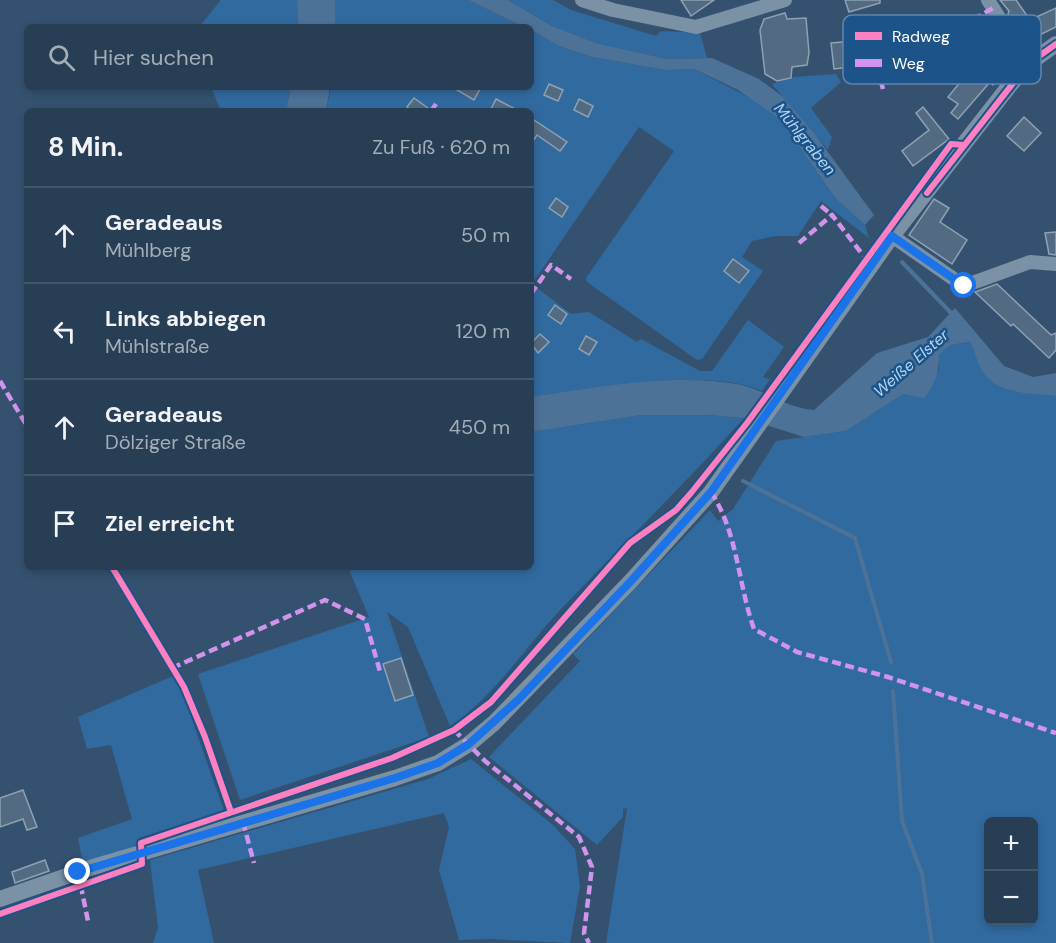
<!DOCTYPE html>
<html lang="de">
<meta charset="utf-8">
<style>
body{margin:0;font-family:"DM Sans",sans-serif;background:#2f455a;color:#f1f3f6}
.controls{position:absolute;right:18px;bottom:18px;display:grid;overflow:hidden;border-radius:9px;box-shadow:0 3px 9px #0003}
.controls button{width:54px;height:54px;display:grid;place-items:center;padding:0;border:0;border-bottom:2px solid #43576b;background:#273e54;color:#f1f3f6;font:30px sans-serif}
.stop{position:absolute;width:18px;height:18px;margin:-14px;border:4px solid #1a73e8;border-radius:50%;background:#fff}
.stop.end{background:#1a73e8;border-color:#fff;box-shadow:0 2px 6px #0008}
.list{margin:0;padding:0;list-style:none}
h2{display:flex;justify-content:space-between;align-items:center;height:78px;margin:0;padding:0 24px;font-size:26px}
h2 small{font-size:20px;font-weight:400;color:#a4aeb8}
.list li{display:grid;grid-template-columns:39px 1fr auto;gap:18px;align-items:center;box-sizing:border-box;height:96px;padding:0 24px;border-top:2px solid #43576b}
.list b{display:block;font-size:22px;white-space:nowrap}
.list p{margin:0;font-size:20px;white-space:nowrap;color:#a4aeb8}
.list em{font-size:20px;font-style:normal;color:#a4aeb8}
.icon{flex:none;width:33px;height:33px;fill:none;stroke:currentColor;stroke-width:2;stroke-linecap:round;stroke-linejoin:round}
.map{position:relative;flex:none;width:1056px;height:943px;overflow:hidden}
.search{position:absolute;background:#273e54;box-shadow:0 3px 9px #0003;left:24px;top:24px;width:510px;height:66px;display:flex;align-items:center;gap:15px;box-sizing:border-box;padding:0 21px;border-radius:9px;color:#a4aeb8;font-size:22px}
.panel{position:absolute;background:#273e54;box-shadow:0 3px 9px #0003;left:24px;top:108px;width:510px;height:462px;border-radius:9px}
.map>svg:first-child{display:block}
.green{fill:#316a9f;fill-rule:evenodd}
.water{fill:#4d7298}
.lines{fill:none;stroke-linecap:round;stroke-linejoin:round}
.stream{stroke:#4d7298;stroke-width:4}
.building{fill:#536b82;stroke:#8fa1b3;stroke-width:1.5}
.minor{stroke:#7b91a5;stroke-width:14}
.tertiary{stroke:#7b91a5;stroke-width:16}
.quiet{stroke:#d193ec;stroke-width:4.5;stroke-dasharray:9 4.5;stroke-linecap:butt}
.cycleway-casing{stroke:#1c5388;stroke-width:10}
.cycleway{stroke:#ff80c0;stroke-width:6}
.route{stroke:#1a73e8;stroke-width:8}
.labels{text-anchor:middle;dominant-baseline:central;stroke-width:5;stroke-linejoin:round;paint-order:stroke}
.water-label{font-size:16px;font-style:italic;fill:#b2d4f3;stroke:#1c5388}
.key{fill:#1c5388;stroke:#6087ac;stroke-width:1.5}
.key-label{font-size:16px;fill:#fff}
</style>
<div class="map">
<svg width="1056" height="943" viewBox="0 0 1056 943">
<rect width="100%" height="100%" fill="#345270"/>
<g class="green">
<polygon points="221,0 297,0 298,27 199,27"/>
<polygon points="335,0 468,0 524,27 335,27"/>
<polygon points="508,0 553,0 571,10 656,36 661,31 700,33 707,58 667,59 596,43 550,25"/>
<path d="M 531,30 L 559,46 L 592,57 L 666,70 L 694,69 L 760,103 L 780,119 L 836,199 L 865,225 L 869,238 L 821,201 L 798,236 L 775,236 L 752,241 L 742,257 L 763,271 L 702,359 L 697,360 L 587,282 L 586,278 L 674,151 L 639,127 L 532,284 L 571,314 L 589,312 L 637,342 L 641,339 L 700,371 L 712,371 L 748,320 L 784,347 L 763,377 L 770,379 L 762,391 C 713,367 586,388 531,397 L 531,111 L 326,111 L 331,87 L 531,87 Z"/>
<polygon points="836,74 841,82 811,108 832,137 828,150 772,84 793,77"/>
<polygon points="211,87 291,87 286,111 221,111"/>
<path d="M 971,342 C 991,395 1004,389 1056,396 L 1056,943 L 606,943 L 627,808 L 623,809 L 623,817 L 597,845 L 489,757 L 580,661 L 573,654 L 710,510 L 718,521 L 733,509 L 776,441 L 846,431 L 939,370 L 939,355 L 950,345 ZM 988,822 L 1034,822 L 1034,920 L 988,920 Z"/>
<path d="M 641,415 L 708,415 L 744,418 C 685,484 621,546 560,610 C 523,650 496,695 450,726 L 408,627 L 387,612 L 429,737 L 240,800 L 198,674 L 369,617 L 350,572 L 351,567 L 531,567 L 531,432 Z"/>
<polygon points="173,676 184,697 224,811 139,838 134,847 83,863 78,838 132,819 111,745 87,749 78,717"/>
<polygon points="471,759 554,826 575,849 580,886 570,943 490,939 459,940 439,870 449,827 444,813 198,870 214,943 153,943 158,928 150,860 428,779"/>
</g>
<g class="water">
<polygon points="297,0 335,0 335,27 298,27"/>
<polygon points="468,0 508,0 550,25 596,43 667,59 712,58 759,79 782,96 814,133 874,215 865,225 836,199 780,119 738,90 694,69 666,70 592,57 559,46 531,30 531,27 524,27"/>
<polygon points="291,87 330,87 326,111 286,111"/>
<path d="M 955,308 L 1004,366 L 1033,377 L 1056,373 L 1056,396 C 1032,393 998,395 983,372 C 977,363 975,351 970,342 L 950,345 L 939,355 C 939,373 935,384 924,398 L 903,394 L 846,431 L 804,437 L 744,418 L 708,415 L 641,415 L 531,432 L 531,397 C 594,387 674,373 737,384 C 764,389 786,408 814,410 L 877,353 L 928,337 Z"/>
</g>
<g class="lines">
<g class="stream">
<polyline points="902,262 952,314"/>
<polyline points="743,481 855,538 891,662"/>
<polyline points="893,691 902,821 922,874 932,943"/>
</g>
</g>
<g class="building">
<polygon points="681,0 714,0 691,16"/>
<polygon points="845,0 880,0 880,3 849,12"/>
<polygon points="1000,0 1016,0 1030,20 1056,8 1056,27 1025,42 1008,14 1009,11"/>
<polygon points="785,13 787,19 806,18 809,53 807,65 792,67 791,78 777,81 765,74 760,30 764,19"/>
<polygon points="856,41 859,66 834,69 831,43"/>
<polygon points="993,42 1009,66 993,85 990,82 958,119 951,113 958,104 948,97"/>
<polygon points="549,84 563,90 558,101 544,95"/>
<polygon points="452,87 481,87 474,100"/>
<polygon points="414,98 432,111 412,111 407,107"/>
<polygon points="496,99 519,111 490,111"/>
<polygon points="579,99 593,106 588,117 574,110"/>
<polygon points="923,107 949,139 913,166 902,151 929,130 916,113"/>
<polygon points="1024,117 1041,133 1024,151 1007,136"/>
<polygon points="531,118 567,142 560,151 537,135 531,144"/>
<polygon points="556,198 568,207 562,217 549,208"/>
<polygon points="934,199 949,208 940,222 967,240 952,264 909,235"/>
<polygon points="1056,232 1056,255 1049,254 1045,233"/>
<polygon points="733,259 749,271 739,283 724,271"/>
<polygon points="997,284 1051,335 1056,333 1056,350 1049,358 1013,324 1011,326 975,292"/>
<polygon points="555,305 567,314 561,324 548,315"/>
<polygon points="540,334 549,342 538,353 531,343"/>
<polygon points="586,336 597,342 589,355 579,349"/>
<polygon points="401,658 413,695 395,701 383,664"/>
<polygon points="23,790 37,827 27,830 23,819 0,827 0,798"/>
<polygon points="45,860 49,871 15,883 12,872"/>
</g>
<g class="lines">
<g class="minor">
<polyline points="582,0 613,10 696,27 785,0"/>
<polyline points="988,0 1028,64"/>
<polyline points="892,236 964,286 1030,262 1056,264"/>
</g>
<polyline class="tertiary" points="0,899 90,868 395,778 438,763 469,744 494,723 631,581 711,492 892,236 1010,85 1028,64 1056,44"/>
<g class="quiet">
<polyline points="883,89 880,78 886,72 993,8"/>
<polyline points="431,111 436,104"/>
<polyline points="821,206 832,215"/>
<polyline points="799,243 832,215 866,259"/>
<polyline points="531,294 551,265 571,279"/>
<polyline points="0,381 27,426"/>
<path d="M 711,492 C 738,533 738,584 754,629 L 797,652 L 888,677 L 1056,733"/>
<polyline points="172,668 325,600 365,619 381,675"/>
<polyline points="454,730 485,761 579,837 592,867 584,933 589,943"/>
<polyline points="243,822 254,863"/>
<polyline points="78,872 88,921"/>
</g>
<defs>
<g id="cycleway">
<polyline points="927,193 1028,64 1056,44"/>
<polyline points="112,567 184,687 205,737 231,812"/>
<polyline points="0,914 142,864 141,843 392,758 454,730 491,702 630,543 676,510 691,493 747,423 951,144 964,145"/>
</g>
</defs>
<use href="#cycleway" class="cycleway-casing"/>
<use href="#cycleway" class="cycleway"/>
</g>
<g class="lines">
<polyline class="route" points="78,872 395,778 438,763 469,744 518,700 631,581 711,492 892,236 964,286"/>
</g>
<g class="labels">
<g class="water-label">
<text transform="translate(805 139) rotate(51)">Mühlgraben</text>
<text transform="translate(911 363) rotate(-41)">Weiße Elster</text>
</g>
</g>
<rect x="843" y="15" width="198" height="69" rx="9" class="key"/>
<rect x="855" y="32" width="27" height="8" fill="#ff80c0"/>
<rect x="855" y="59" width="27" height="8" fill="#d193ec"/>
<g class="key-label">
<text x="892" y="42">Radweg</text>
<text x="892" y="69">Weg</text>
</g>
</svg>
<div class="controls">
<button>+</button>
<button>−</button>
</div>
<div class="stop" style="left:964px;top:286px"></div>
<div class="stop end" style="left:78px;top:872px"></div>
<div class="search"><svg class="icon" aria-label="search" viewBox="0 0 24 24"><circle cx="10" cy="10" r="6"/><path d="M15 15l6 6"/></svg>Hier suchen</div>
<section class="panel">
<h2>8 Min.<small>Zu Fuß · 620 m</small></h2>
<ul class="list">
<li><svg class="icon" aria-label="ahead" viewBox="0 0 24 24"><path d="M12 20V5M6 11l6-6 6 6"/></svg><div><b>Geradeaus</b><p>Mühlberg</p></div><em>50 m</em></li>
<li><svg class="icon" aria-label="left" viewBox="0 0 24 24"><path d="M17 20v-9H6M10 6l-5 5 5 5"/></svg><div><b>Links abbiegen</b><p>Mühlstraße</p></div><em>120 m</em></li>
<li><svg class="icon" aria-label="ahead" viewBox="0 0 24 24"><path d="M12 20V5M6 11l6-6 6 6"/></svg><div><b>Geradeaus</b><p>Dölziger Straße</p></div><em>450 m</em></li>
<li><svg class="icon" aria-label="arrive" viewBox="0 0 24 24"><path d="M6 21V4h12l-3 4 3 4H6"/></svg><div><b>Ziel erreicht</b></div></li>
</ul>
</section>
</div>
